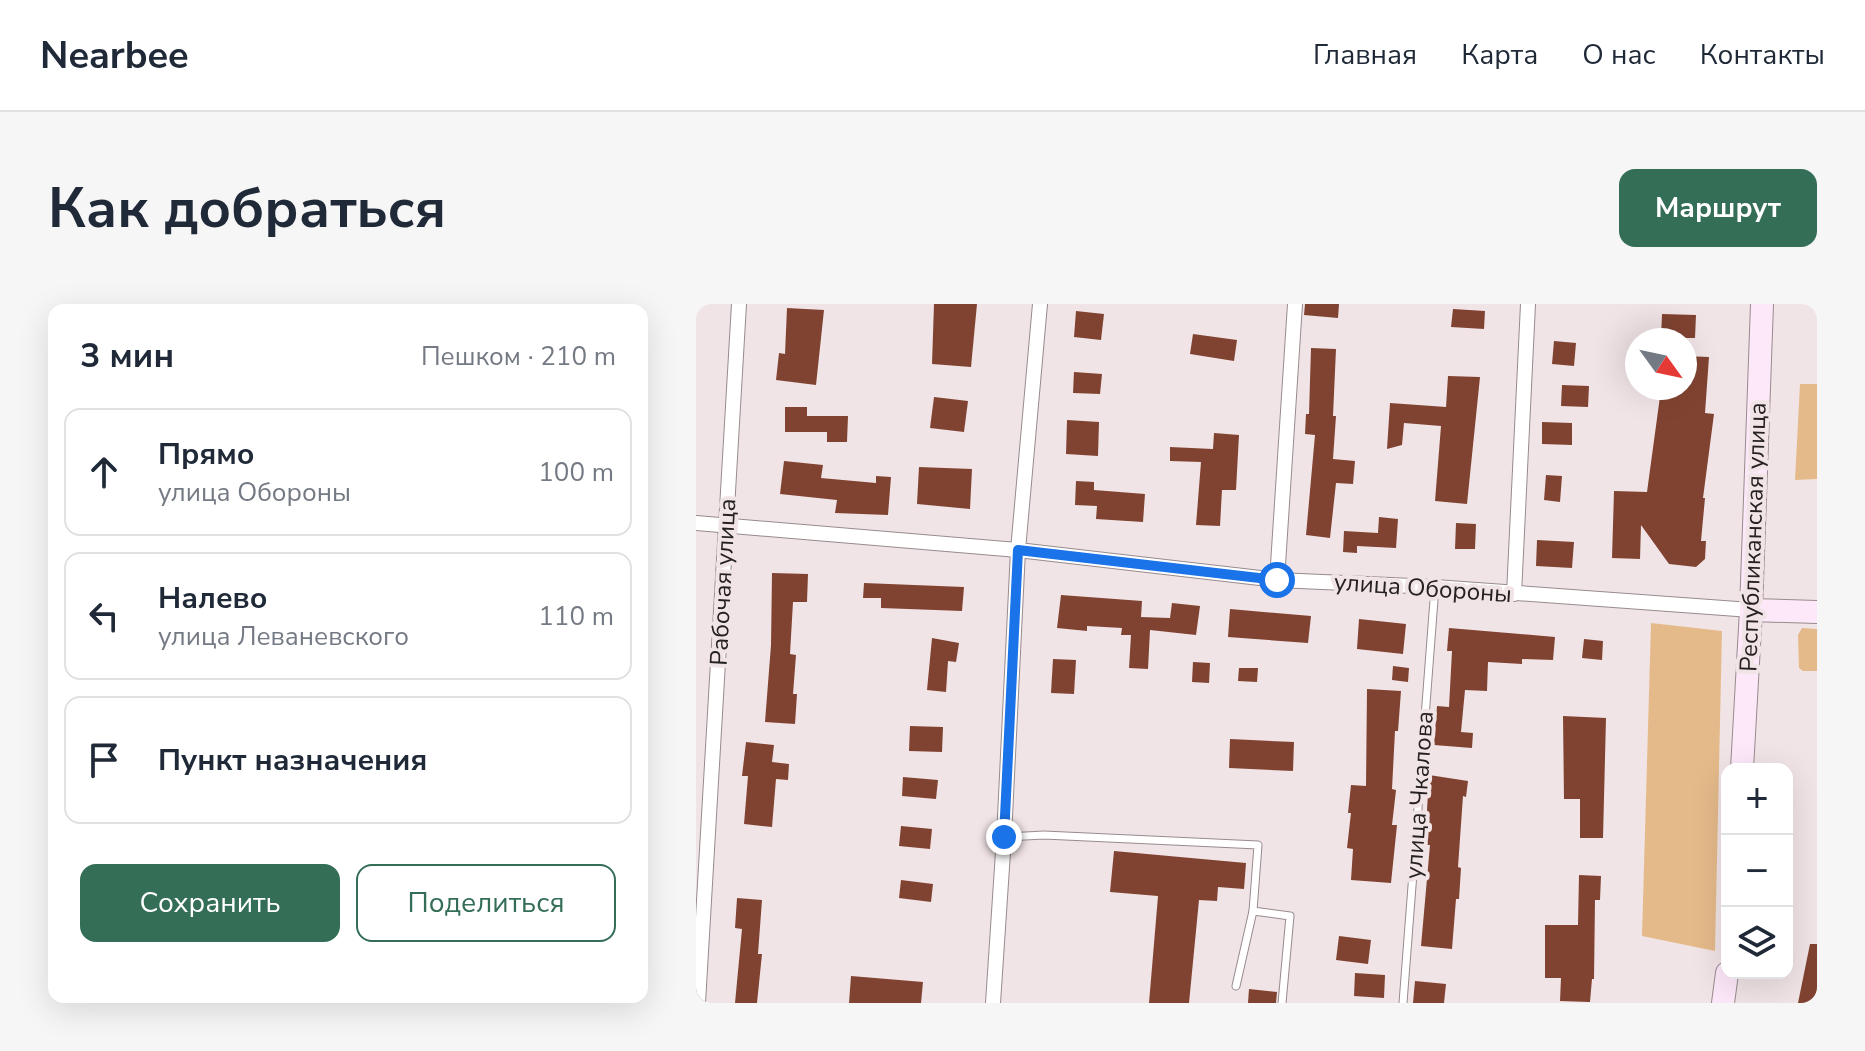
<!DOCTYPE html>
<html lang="ru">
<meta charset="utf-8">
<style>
body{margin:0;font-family:"Nunito Sans",sans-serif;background:#f6f6f7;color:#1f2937}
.controls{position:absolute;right:24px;bottom:24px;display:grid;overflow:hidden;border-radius:16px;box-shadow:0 8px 32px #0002}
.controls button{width:72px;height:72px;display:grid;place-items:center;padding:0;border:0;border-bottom:2px solid #e0e1e3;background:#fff;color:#1f2937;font:40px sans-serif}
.compass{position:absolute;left:929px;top:24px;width:72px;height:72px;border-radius:50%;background:#fff;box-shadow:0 8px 32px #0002;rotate:123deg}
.stop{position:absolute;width:24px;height:24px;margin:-18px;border:6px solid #1a73e8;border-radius:50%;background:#fff}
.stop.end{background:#1a73e8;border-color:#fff;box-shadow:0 2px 8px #0008}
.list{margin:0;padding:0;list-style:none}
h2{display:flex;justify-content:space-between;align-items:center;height:104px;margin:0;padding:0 32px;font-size:34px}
h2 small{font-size:26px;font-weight:400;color:#747a83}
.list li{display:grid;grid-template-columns:52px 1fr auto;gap:24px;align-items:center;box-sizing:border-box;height:128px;margin:0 16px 16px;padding:0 16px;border:2px solid #e0e1e3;border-radius:16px}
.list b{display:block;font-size:30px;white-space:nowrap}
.list p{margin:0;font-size:26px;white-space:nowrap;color:#747a83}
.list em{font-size:26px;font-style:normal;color:#747a83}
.actions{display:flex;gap:16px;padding:24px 32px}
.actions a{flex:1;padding:18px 0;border:2px solid #346e57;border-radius:16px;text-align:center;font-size:28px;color:#346e57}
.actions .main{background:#346e57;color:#fff}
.icon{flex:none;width:44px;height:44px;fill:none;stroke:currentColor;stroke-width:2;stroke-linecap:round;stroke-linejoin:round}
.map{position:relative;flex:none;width:1121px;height:699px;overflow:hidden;border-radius:16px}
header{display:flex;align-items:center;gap:48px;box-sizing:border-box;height:112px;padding:0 40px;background:#fff;border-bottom:2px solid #e0e1e3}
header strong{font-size:38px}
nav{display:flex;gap:44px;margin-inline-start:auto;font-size:28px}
.intro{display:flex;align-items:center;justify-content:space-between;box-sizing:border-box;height:192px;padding:0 48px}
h1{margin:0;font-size:56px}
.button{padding:20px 36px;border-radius:16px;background:#346e57;color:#fff;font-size:28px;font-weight:700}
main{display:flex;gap:48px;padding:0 48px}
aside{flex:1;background:#fff;border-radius:16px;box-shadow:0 8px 32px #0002}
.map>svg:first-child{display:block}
.green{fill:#e5ba8a}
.building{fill:#814331}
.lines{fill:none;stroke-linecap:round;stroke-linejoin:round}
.lane-casing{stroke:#978b8d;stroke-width:9}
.street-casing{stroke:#978b8d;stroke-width:16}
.secondary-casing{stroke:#978b8d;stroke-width:24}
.lane{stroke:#fff;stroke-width:7}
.street{stroke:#fff;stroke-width:14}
.secondary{stroke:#fde8f9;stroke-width:22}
.route{stroke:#1a73e8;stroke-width:10}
.labels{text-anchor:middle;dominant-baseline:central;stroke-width:8;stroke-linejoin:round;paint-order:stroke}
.street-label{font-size:24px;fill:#252021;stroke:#f1e4e6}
</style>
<header>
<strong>Nearbee</strong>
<nav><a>Главная</a><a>Карта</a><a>О нас</a><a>Контакты</a></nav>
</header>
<div class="intro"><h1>Как добраться</h1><a class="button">Маршрут</a></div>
<main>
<aside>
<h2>3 мин<small>Пешком · 210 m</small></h2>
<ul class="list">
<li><svg class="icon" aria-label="ahead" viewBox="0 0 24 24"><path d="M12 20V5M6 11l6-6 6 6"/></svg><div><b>Прямо</b><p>улица Обороны</p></div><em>100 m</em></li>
<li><svg class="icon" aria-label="left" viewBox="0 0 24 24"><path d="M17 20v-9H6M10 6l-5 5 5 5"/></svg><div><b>Налево</b><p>улица Леваневского</p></div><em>110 m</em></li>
<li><svg class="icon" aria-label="arrive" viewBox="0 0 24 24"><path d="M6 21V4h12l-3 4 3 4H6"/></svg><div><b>Пункт назначения</b></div></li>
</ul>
<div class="actions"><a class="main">Сохранить</a><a>Поделиться</a></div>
</aside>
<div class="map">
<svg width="1121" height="699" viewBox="0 0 1121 699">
<rect width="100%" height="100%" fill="#f1e4e6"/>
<g class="green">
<polygon points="1104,80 1121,80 1121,175 1099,176"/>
<polygon points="955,319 1026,327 1019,647 946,632"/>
<polygon points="1106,324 1121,325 1121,367 1107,367 1103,364 1102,331"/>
</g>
<g class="building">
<polygon points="238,0 281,0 275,63 236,60"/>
<polygon points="609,0 643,0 642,14 608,11"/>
<polygon points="91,4 128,6 120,81 80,76 83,49 89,50"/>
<polygon points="757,5 789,7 788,25 755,23"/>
<polygon points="380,7 408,10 405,36 378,33"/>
<polygon points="966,10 1000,11 999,34 965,34"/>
<polygon points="497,30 541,36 538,57 494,50"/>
<polygon points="858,37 880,39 878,62 856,60"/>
<polygon points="615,44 640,45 637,112 640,112 637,155 659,157 657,180 640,179 634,234 610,231 619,131 609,130 610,110 613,110"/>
<polygon points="989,52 1013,53 1009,109 1018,110 1007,194 1009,194 1005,237 1010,237 1009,255 1000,263 973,260 945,221 944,255 916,254 918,187 951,188 965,85 989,84"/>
<polygon points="378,68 406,70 404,90 377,89"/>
<polygon points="752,72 784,73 771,200 739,197 745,122 708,119 706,141 691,145 694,99 750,103"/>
<polygon points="866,81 893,82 892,103 865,102"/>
<polygon points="238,93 272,97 268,128 234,124"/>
<polygon points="89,103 111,103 111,112 152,112 151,138 131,138 131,128 89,128"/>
<polygon points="371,116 403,118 402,152 370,150"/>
<polygon points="846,118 876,119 876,141 846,140"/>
<polygon points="518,129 543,131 540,186 526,186 524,222 500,221 505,158 474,157 474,143 517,145"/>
<polygon points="88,157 127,161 125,174 180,179 180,172 195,173 192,211 139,209 141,196 84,190"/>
<polygon points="223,163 276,165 274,205 221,200"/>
<polygon points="850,171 866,172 864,198 848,196"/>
<polygon points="380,177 398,178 398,186 449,190 447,218 400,215 401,202 379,201"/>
<polygon points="683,213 702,215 700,244 661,242 661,249 647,248 648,227 682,229"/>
<polygon points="760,219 780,220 779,245 759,245"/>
<polygon points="841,236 878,238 876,264 840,262"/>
<polygon points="76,269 112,270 111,298 97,298 94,350 100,351 97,390 101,390 99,420 69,418 75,341"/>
<polygon points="168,279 268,283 266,307 185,304 185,294 167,294"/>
<polygon points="365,291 446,297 445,313 474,314 476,299 504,302 500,331 454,326 452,365 433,364 435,331 425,331 426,324 391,322 391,327 361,324"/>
<polygon points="534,305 615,312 612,339 532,333"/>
<polygon points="663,315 710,320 707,350 661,345"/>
<polygon points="753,324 859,333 857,356 826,355 826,360 792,358 791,387 769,386 765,428 777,429 776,444 738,441 741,402 753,403 756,347 751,347"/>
<polygon points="236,334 263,339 260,358 252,357 250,388 231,386"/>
<polygon points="888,335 907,337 906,356 886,354"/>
<polygon points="357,355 380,356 378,390 355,389"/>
<polygon points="497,358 514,359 513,379 496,378"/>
<polygon points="697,362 713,364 712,378 696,376"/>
<polygon points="543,364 562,364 561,378 542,377"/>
<polygon points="671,385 705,387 702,427 699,427 696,485 700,486 696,521 701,521 695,579 655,576 657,545 651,544 655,509 652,509 655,481 670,482"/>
<polygon points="867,412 910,414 907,534 884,534 884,495 868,495"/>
<polygon points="214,422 247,423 246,448 213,447"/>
<polygon points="534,435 598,438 597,467 533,464"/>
<polygon points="50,438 78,441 76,458 93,460 92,476 80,475 76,523 48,520 52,472 46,472"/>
<polygon points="733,471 772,477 770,493 767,492 762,563 765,564 763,595 760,595 756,645 725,642 734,541 729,541"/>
<polygon points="207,473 242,476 240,495 206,492"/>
<polygon points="205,522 236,525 234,545 203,542"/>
<polygon points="418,547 550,559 548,585 522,583 521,597 503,596 493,699 453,699 462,592 414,588"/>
<polygon points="883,571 905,572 904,596 899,596 898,675 896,675 894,698 864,697 865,674 849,674 849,621 882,621"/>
<polygon points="205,576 237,580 235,598 203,594"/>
<polygon points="41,594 66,596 62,650 66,650 61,699 39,699 46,625 39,624"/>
<polygon points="643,632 675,636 672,660 640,656"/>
<polygon points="1114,640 1121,640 1121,699 1102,699"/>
<polygon points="659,669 689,671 688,694 658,692"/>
<polygon points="155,672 227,678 225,699 153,699"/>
<polygon points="719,677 750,680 748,699 717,699"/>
<polygon points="553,685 581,688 580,699 552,699"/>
</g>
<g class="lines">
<defs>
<g id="lane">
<polyline points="308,533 348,531 562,541 557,607 594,612 586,699"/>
<polyline points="540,682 557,607"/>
<polyline points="707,699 739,283"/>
</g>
<g id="street">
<polyline points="0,219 322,246 581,276 739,283 1055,306"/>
<polyline points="581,276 599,0"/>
<polyline points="818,290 832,0"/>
<polyline points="2,699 43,0"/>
<polyline points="297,699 308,533 322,246 344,0"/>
</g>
<g id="secondary">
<polyline points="1055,306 1121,308"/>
<polyline points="1046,465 1055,306 1066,0"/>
<polyline points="1027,699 1031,669"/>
</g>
</defs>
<use href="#lane" class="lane-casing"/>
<use href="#street" class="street-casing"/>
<use href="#secondary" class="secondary-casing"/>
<use href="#lane" class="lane"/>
<use href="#street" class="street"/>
<use href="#secondary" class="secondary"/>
</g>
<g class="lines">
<polyline class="route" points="308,533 322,246 581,276"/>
</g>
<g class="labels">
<g class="street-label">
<text transform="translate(1057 233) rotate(-88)">Республиканская улица</text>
<text transform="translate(27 278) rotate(-87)">Рабочая улица</text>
<text transform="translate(727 284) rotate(4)">улица Обороны</text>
<text transform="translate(723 491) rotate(-86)">улица Чкалова</text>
</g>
</g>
</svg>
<div class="controls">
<button>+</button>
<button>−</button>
<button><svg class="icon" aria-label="layers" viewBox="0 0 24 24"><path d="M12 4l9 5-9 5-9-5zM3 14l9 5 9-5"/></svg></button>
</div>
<svg class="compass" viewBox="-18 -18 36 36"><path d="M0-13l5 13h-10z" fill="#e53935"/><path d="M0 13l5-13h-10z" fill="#747a83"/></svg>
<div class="stop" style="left:581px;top:276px"></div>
<div class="stop end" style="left:308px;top:533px"></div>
</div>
</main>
